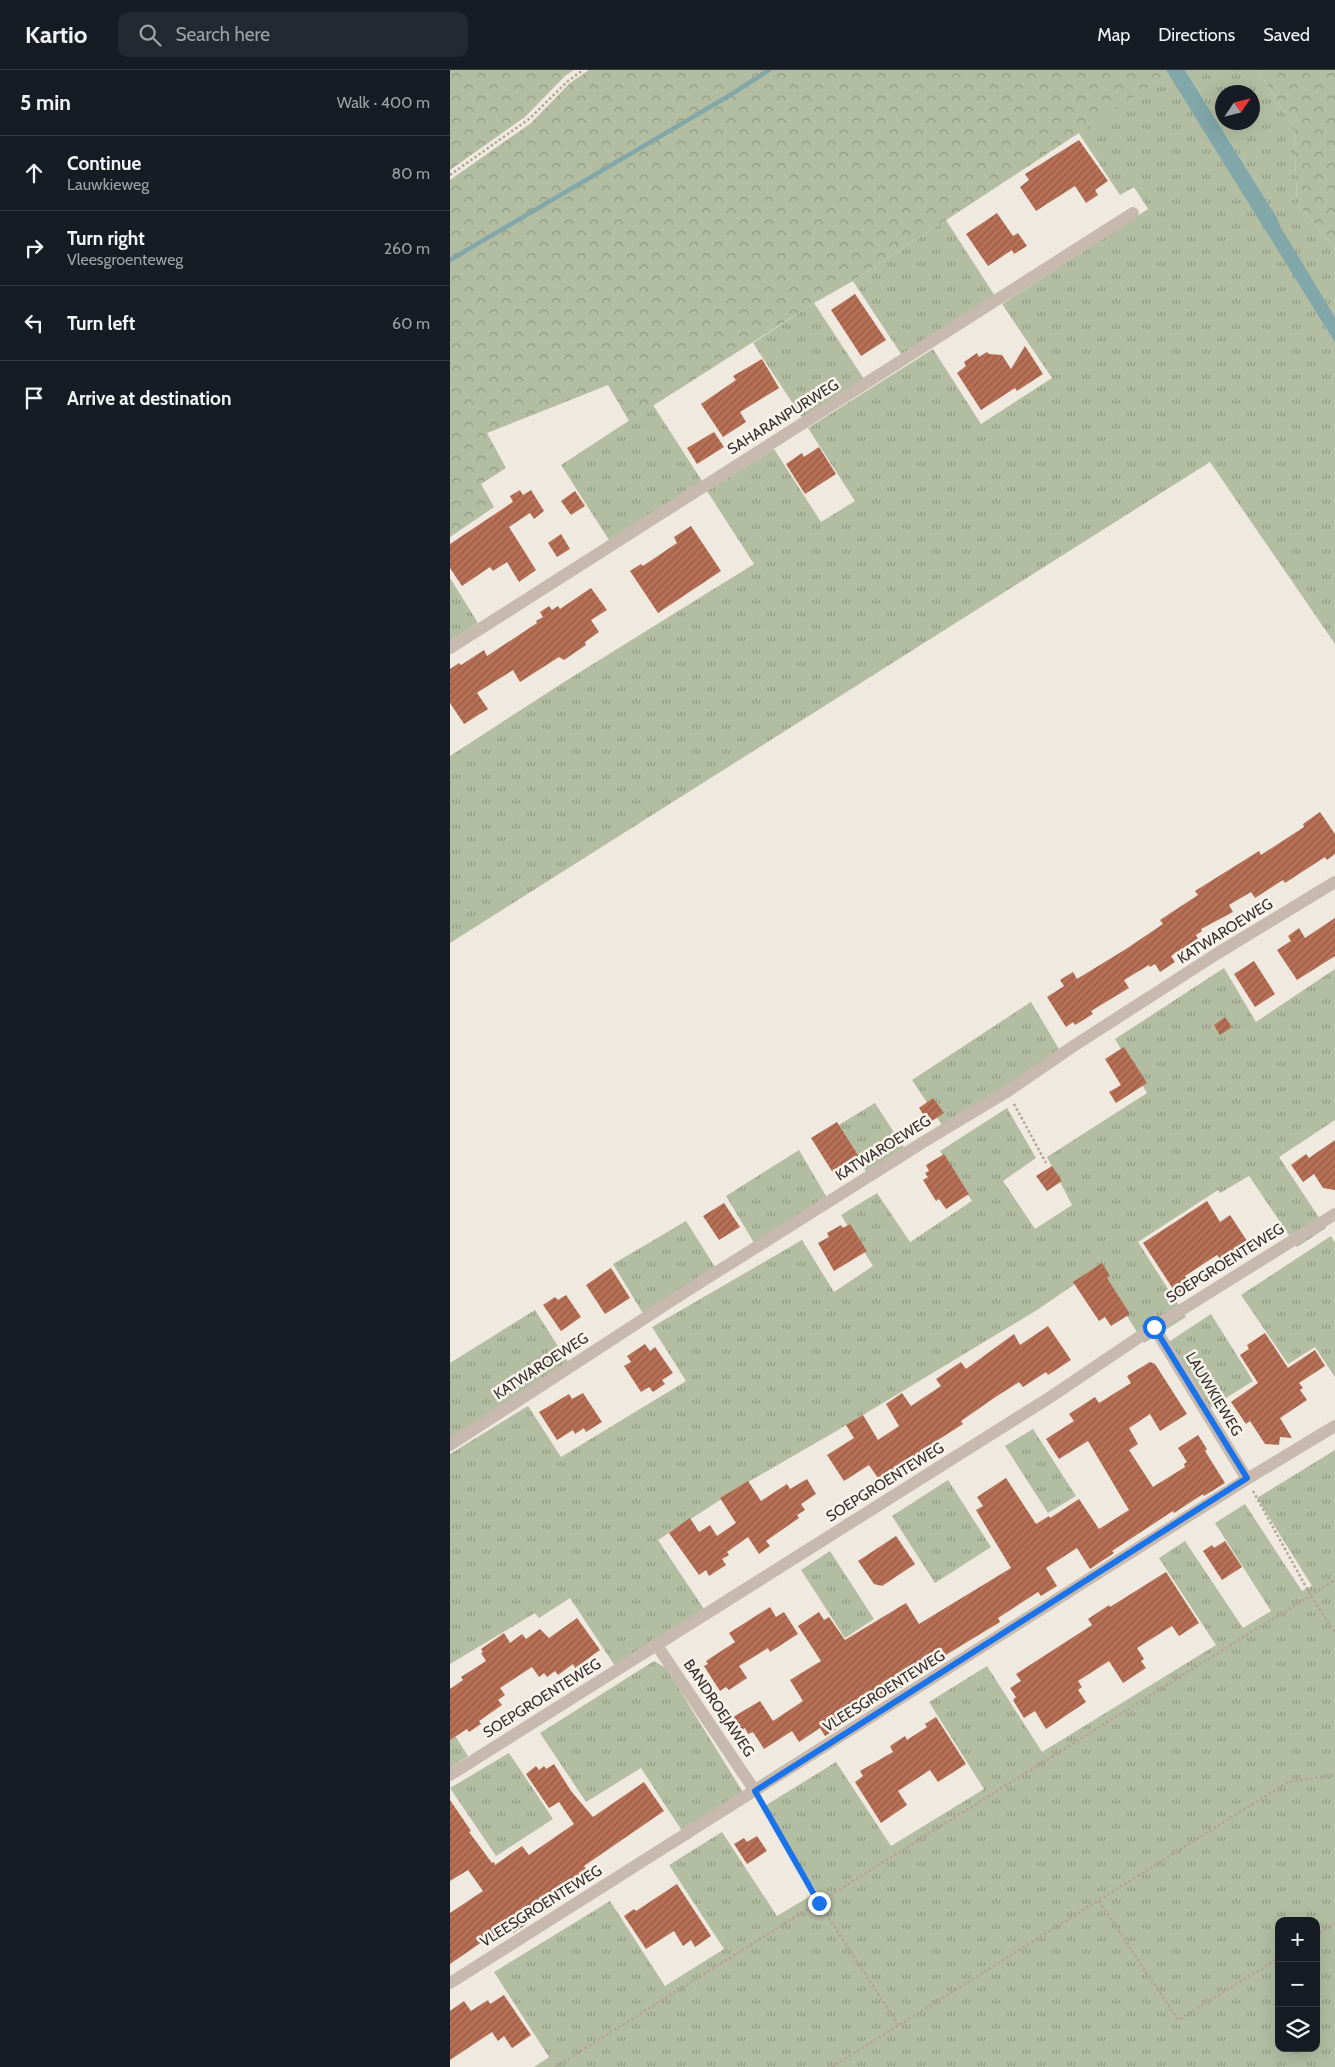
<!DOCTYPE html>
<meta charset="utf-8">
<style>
body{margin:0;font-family:Cabin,sans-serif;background:#242831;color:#f1f3f6}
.controls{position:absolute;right:15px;bottom:15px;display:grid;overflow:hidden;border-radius:10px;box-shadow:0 5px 20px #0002}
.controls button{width:45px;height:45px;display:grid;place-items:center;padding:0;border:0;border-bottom:1px solid #363941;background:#171b24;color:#f1f3f6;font:25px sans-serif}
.compass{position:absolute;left:765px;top:15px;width:45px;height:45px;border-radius:50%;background:#171b24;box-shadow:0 5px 20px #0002;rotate:55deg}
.stop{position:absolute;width:15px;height:15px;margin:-11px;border:4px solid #1a73e8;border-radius:50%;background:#fff}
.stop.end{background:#1a73e8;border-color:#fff;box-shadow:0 1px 5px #0008}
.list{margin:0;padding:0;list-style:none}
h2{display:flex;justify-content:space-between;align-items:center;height:65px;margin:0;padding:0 20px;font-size:21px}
h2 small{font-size:16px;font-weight:400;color:#9ea1a6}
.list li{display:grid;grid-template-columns:32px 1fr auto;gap:15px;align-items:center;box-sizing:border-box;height:75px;padding:0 20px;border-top:1px solid #363941}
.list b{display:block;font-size:19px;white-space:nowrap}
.list p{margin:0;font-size:16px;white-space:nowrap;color:#9ea1a6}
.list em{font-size:16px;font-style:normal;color:#9ea1a6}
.icon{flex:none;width:28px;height:28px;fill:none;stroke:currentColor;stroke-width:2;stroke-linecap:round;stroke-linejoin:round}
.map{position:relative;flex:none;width:885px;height:1997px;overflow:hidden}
header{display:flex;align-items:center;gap:30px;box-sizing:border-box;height:70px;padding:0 25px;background:#171b24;border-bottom:1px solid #363941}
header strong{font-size:24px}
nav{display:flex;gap:28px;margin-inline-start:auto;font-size:18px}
.search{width:350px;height:45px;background:#242831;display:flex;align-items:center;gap:12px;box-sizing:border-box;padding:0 18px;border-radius:10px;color:#9ea1a6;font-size:19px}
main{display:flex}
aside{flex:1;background:#171b24}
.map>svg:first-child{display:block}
.grass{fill:url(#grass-tufts);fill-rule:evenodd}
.forest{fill:url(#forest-crowns)}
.water{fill:#82a7a9}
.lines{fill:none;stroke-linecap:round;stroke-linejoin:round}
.stream{stroke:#82a7a9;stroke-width:4.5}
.building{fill:url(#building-hatch)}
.path{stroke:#b2a497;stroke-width:2.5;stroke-dasharray:2.5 2.5;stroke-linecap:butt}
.minor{stroke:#c7b9ad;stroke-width:12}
.route{stroke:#1a73e8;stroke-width:6}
.labels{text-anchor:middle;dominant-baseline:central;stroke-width:5;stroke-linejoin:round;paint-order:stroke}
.street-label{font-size:15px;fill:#362e2b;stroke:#f8f3eb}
</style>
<header>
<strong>Kartio</strong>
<div class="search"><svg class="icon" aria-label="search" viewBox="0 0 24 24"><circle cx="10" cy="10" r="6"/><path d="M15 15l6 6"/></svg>Search here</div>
<nav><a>Map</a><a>Directions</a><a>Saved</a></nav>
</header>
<main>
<aside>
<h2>5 min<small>Walk · 400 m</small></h2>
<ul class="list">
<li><svg class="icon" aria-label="ahead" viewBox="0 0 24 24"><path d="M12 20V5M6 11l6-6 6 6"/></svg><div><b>Continue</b><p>Lauwkieweg</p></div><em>80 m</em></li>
<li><svg class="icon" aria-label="right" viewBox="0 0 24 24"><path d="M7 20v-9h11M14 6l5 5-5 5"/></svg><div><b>Turn right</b><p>Vleesgroenteweg</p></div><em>260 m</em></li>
<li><svg class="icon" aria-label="left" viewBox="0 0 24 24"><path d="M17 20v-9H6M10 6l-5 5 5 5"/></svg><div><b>Turn left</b></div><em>60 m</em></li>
<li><svg class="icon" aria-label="arrive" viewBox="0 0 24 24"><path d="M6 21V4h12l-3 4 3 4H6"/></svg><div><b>Arrive at destination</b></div></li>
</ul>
</aside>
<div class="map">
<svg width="885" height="1997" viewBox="0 0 885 1997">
<defs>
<pattern id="grass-tufts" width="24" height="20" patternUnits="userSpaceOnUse" patternTransform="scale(1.25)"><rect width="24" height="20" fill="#b3bda1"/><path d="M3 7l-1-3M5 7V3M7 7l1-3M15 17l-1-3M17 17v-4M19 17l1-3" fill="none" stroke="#929a83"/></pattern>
<pattern id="forest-crowns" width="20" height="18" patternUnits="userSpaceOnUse" patternTransform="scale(1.25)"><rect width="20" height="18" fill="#b3bda1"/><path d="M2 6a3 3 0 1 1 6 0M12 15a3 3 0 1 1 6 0" fill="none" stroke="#929a83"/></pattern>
<pattern id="building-hatch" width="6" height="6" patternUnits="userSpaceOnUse" patternTransform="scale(1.25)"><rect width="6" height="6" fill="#b77056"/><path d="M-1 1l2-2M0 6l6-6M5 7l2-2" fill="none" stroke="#965c47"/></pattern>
</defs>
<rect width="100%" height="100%" fill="#f0e9e0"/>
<g class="grass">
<path d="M 735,0 L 808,0 L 844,58 L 847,134 L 885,177 L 885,247 L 829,156 L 828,149 ZM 772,22 L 802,22 L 802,52 L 772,52 Z"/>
<polygon points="719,4 885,273 885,574 760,392 0,873 0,686 114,612 304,494 257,421 324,379 371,452 405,431 358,358 483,279 531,354 602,308 552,234 698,139 684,117 670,125 628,62"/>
<polygon points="496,150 545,226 453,287 403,211"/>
<polygon points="364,233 414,309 353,349 303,273"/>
<polygon points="203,335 252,411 159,470 111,395"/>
<polygon points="0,508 28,553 0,571"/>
<polygon points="774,898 806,952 885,899 885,1050 829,1087 876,1158 847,1177 799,1106 770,1123 768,1120 688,1172 736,1247 694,1273 647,1199 587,1240 388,1360 298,1412 208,1470 258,1545 169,1602 120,1528 89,1548 85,1543 0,1594 0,1384 78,1336 111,1387 236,1311 202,1257 352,1170 384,1222 423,1196 391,1145 427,1123 460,1172 522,1131 490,1081 557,1038 586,1088 553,1111 585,1159 622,1135 597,1087 697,1023 665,969"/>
<polygon points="581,932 615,989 498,1064 462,1010"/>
<polygon points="425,1033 460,1087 422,1111 387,1056"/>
<polygon points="349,1080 382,1136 309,1181 276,1126"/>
<polygon points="236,1151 270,1205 197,1250 163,1194"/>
<polygon points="881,1166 885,1173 885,1307 865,1277 838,1294 791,1225"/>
<polygon points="85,1240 120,1295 0,1371 0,1293"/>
<polygon points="761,1244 803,1311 754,1342 717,1273"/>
<polygon points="583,1359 626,1426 598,1443 555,1376"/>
<path d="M 885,1380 L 885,1997 L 84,1997 L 99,1987 L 44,1902 L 160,1831 L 215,1916 L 274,1879 L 219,1795 L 272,1762 L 327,1846 L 367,1822 L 313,1737 L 386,1692 L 441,1776 L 534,1719 L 479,1632 L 537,1596 L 592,1682 L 766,1575 L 709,1488 L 735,1471 L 793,1558 L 821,1541 L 765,1453 L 795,1434 L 852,1521 L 862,1516 L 807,1428 ZM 829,1851 L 866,1851 L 866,1978 L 829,1978 Z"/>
<polygon points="498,1410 541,1477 485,1513 442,1446"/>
<polygon points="380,1481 424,1549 395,1568 351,1500"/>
<polygon points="204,1591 216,1598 291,1719 294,1727 238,1770 191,1698 136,1732 90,1663"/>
<polygon points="0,1658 18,1686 0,1698"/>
<polygon points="59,1683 103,1749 46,1786 0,1718"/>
</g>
<g class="forest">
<polygon points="0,0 124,0 115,6 75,47 0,100"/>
<polygon points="139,0 316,0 260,37 319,0 716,0 719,4 403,211 364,233 179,351 158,315 37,363 56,398 31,414 44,437 0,467 0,110 81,53 120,13"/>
<polygon points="808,0 885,0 885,177 847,134 844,58"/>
</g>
<polygon class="water" points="716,0 735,0 828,149 830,156 885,247 885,273"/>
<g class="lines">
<polyline class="stream" points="0,190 277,27 319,0"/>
</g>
<g class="building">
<polygon points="629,70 658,111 645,120 648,125 636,133 625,116 586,141 570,117 579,110 575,104"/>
<polygon points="547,143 563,166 568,163 577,176 564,184 562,180 538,196 516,164"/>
<polygon points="405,224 436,270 411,286 381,240"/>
<polygon points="575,276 593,304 567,321 565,318 531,340 507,303 516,296 514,292 527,283 529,287 537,282 539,284 552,285 561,299"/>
<polygon points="312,289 329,318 290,342 296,352 273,367 251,334 286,310 283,306"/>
<polygon points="264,362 274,377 247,394 237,378"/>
<polygon points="369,377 386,404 355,424 336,394 352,383 354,387"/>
<polygon points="70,420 73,425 81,420 94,441 84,449 80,443 59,457 86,500 69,512 57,492 43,501 40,497 12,516 0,498 0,474 63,432 60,426"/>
<polygon points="125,421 135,436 121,445 111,431"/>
<polygon points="241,456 271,501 208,543 180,501 191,494 193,496 227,473 224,467"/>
<polygon points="111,464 120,479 107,487 98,473"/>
<polygon points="141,518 157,540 141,550 149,562 135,572 136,575 114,590 109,587 70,612 63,600 28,622 27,623 38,639 14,654 0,633 0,599 9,593 11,595 34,580 37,586 87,553 86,551 93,547 90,542 99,536 102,540 108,536 110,539"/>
<polygon points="870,742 885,764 885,784 877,790 875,787 835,813 833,810 805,828 801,822 779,835 783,842 751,859 752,861 746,865 748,869 721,886 725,892 710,902 705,894 700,897 699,895 674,910 679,918 641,941 643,944 625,955 623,952 616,957 597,927 614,916 610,910 623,902 627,909 676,879 713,854 710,850 748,825 745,821 809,781 811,785 854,757 853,754"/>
<polygon points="885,848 885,886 847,910 827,880 841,871 838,866 849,858 855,868"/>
<polygon points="804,891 825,924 805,937 784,904"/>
<polygon points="775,947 782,957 770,965 764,955"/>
<polygon points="674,977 697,1013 666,1033 659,1022 671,1015 655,989"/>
<polygon points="483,1028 494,1043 479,1053 469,1038"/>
<polygon points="387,1052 411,1090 385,1106 361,1068"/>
<polygon points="885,1070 885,1120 873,1118 864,1104 853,1112 841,1095 856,1084 859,1088"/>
<polygon points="494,1084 519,1124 496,1139 489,1129 486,1131 473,1110 478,1107 475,1103 479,1101 476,1095"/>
<polygon points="602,1096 612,1111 597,1121 586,1106"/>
<polygon points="757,1131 770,1152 780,1145 801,1177 791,1184 793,1186 782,1194 781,1191 774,1195 767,1185 735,1206 742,1216 727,1225 693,1173"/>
<polygon points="274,1133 290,1157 269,1170 253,1146"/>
<polygon points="400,1154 417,1181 384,1201 368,1173 379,1167 377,1163 391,1155 393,1158"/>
<polygon points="652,1193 660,1206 657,1208 680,1244 661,1256 655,1247 649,1251 623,1212"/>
<polygon points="161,1198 180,1228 155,1244 136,1215"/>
<polygon points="116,1225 131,1247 111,1261 93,1235 105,1227 108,1230"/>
<polygon points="598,1256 621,1290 598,1305 596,1302 573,1317 569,1312 547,1326 511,1351 513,1354 469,1382 474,1389 458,1399 455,1394 430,1411 419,1395 394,1411 377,1385 404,1368 396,1355 413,1345 428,1370 449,1356 436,1334 452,1323 461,1336 491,1316 486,1309 511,1292 516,1299 564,1264 570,1275"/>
<polygon points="815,1263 838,1298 865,1280 875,1296 849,1313 853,1318 850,1320 857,1330 830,1348 842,1368 830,1367 829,1375 815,1374 800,1351 796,1354 781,1332 808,1313 790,1285 799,1279 797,1275"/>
<polygon points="195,1274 200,1281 205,1277 223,1303 212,1310 215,1314 203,1322 199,1317 191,1322 174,1296 181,1292 177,1286"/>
<polygon points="700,1292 705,1294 737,1344 710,1361 700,1344 679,1358 688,1374 679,1380 703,1417 735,1397 734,1394 737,1392 728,1378 748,1365 757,1379 755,1381 775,1413 754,1426 753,1424 724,1443 723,1441 662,1481 664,1483 640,1499 627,1478 596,1498 607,1516 591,1526 588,1522 548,1548 550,1552 458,1608 461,1612 448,1620 445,1616 418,1634 420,1638 408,1645 404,1638 382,1651 387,1659 375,1666 370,1658 349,1672 342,1661 314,1679 303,1662 298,1664 295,1658 292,1660 283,1647 310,1631 323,1651 353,1631 340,1610 371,1591 348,1556 369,1542 374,1550 379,1547 395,1570 456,1533 469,1554 561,1498 526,1440 533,1436 527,1427 556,1408 586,1454 599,1446 600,1448 629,1429 649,1459 679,1440 638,1371 609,1389 596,1369 624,1351 619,1344 645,1327 649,1333 681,1313 677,1306"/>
<polygon points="133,1323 152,1352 136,1362 134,1358 125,1364 123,1360 107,1370 89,1342 119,1324 122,1329"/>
<polygon points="357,1409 366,1424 351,1434 355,1440 347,1445 349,1448 316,1471 320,1476 309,1484 298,1467 277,1482 279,1485 272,1489 276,1495 259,1506 256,1500 249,1505 219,1463 240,1448 249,1462 260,1455 267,1466 286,1453 270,1428 298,1411 311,1431 337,1414 340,1419"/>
<polygon points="446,1466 465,1494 432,1516 424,1514 408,1491"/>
<polygon points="775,1471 792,1497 772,1510 753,1481 762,1475 764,1478"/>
<polygon points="716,1502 749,1553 729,1566 722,1556 687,1578 694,1589 691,1591 696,1598 673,1613 659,1591 628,1611 632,1617 628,1620 636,1632 596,1659 585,1641 574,1648 563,1630 566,1627 560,1618 571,1611 566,1604 642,1555 638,1549 659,1535 660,1537"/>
<polygon points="320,1537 326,1547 334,1542 348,1564 320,1582 318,1578 289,1596 297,1608 279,1620 276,1617 270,1621 254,1596 258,1594 256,1591 285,1572 279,1563"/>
<polygon points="127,1548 150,1580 125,1598 123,1594 108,1605 105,1601 97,1607 94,1603 89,1607 82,1597 50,1618 55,1625 48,1630 52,1635 29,1651 31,1654 19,1662 17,1659 0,1670 0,1619 13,1610 11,1607 36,1591 31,1583 33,1582 31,1579 54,1563 60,1573 72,1564 76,1569 90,1559 99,1568"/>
<polygon points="486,1647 516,1694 488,1712 480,1700 448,1721 457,1735 431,1753 405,1712 413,1706 410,1701 443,1682 440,1676 455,1666 457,1670 477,1657 475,1654"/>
<polygon points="104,1694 121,1721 143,1747 194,1712 214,1741 134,1796 138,1802 115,1818 112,1814 80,1837 84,1842 75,1849 78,1853 63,1863 59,1857 33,1874 32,1872 0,1894 0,1843 33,1821 18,1800 0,1811 0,1730 21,1761 19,1762 42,1793 44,1792 45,1795 72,1776 79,1785 124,1754 109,1732 99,1738 76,1704 86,1696 89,1700 94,1696 96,1699"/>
<polygon points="307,1766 317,1781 297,1794 284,1774 294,1768 297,1772"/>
<polygon points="227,1814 261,1866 245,1877 241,1870 233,1876 224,1861 196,1879 174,1846 184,1839 186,1841"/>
<polygon points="54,1925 81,1965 62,1978 54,1966 48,1971 42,1962 0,1990 0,1941 14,1931 21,1941 38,1930 40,1934"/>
</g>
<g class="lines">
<g class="path">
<polyline points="0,105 79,49 118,11 133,0"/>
<polyline points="564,1034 596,1093"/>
<polyline points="803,1421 861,1526 885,1563"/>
<polyline points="311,1731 369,1833 449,1956"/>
<polyline points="649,1831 728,1950 829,1888"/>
<polyline points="866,1865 885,1854"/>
<polyline points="105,1997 885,1510"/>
<polyline points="382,1997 838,1712 885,1705"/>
</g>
<g class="minor">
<polyline points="0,578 683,143"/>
<polyline points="704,1257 797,1409"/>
<polyline points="0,1375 235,1222 475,1071 558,1021 622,977 768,883 885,812"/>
<polyline points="206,1574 305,1721"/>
<polyline points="0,1705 602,1326 704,1257 885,1144"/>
<polyline points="0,1913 797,1409 885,1356"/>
</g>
</g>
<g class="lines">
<polyline class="route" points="369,1833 305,1721 797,1408 704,1257"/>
</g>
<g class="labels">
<g class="street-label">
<text transform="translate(333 347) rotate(-32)">SAHARANPURWEG</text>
<text transform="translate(775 861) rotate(-32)">KATWAROEWEG</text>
<text transform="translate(433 1078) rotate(-32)">KATWAROEWEG</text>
<text transform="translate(775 1193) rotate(-32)">SOEPGROENTEWEG</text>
<text transform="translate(91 1296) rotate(-33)">KATWAROEWEG</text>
<text transform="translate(764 1324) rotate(59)">LAUWKIEWEG</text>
<text transform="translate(435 1412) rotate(-32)">SOEPGROENTEWEG</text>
<text transform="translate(434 1621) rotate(-32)">VLEESGROENTEWEG</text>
<text transform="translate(92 1628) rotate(-32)">SOEPGROENTEWEG</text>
<text transform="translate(269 1638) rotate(56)">BANDROEJAWEG</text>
<text transform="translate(91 1836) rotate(-32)">VLEESGROENTEWEG</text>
</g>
</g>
</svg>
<div class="controls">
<button>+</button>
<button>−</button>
<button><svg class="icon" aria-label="layers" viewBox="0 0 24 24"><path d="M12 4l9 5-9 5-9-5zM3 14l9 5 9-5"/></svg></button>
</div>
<svg class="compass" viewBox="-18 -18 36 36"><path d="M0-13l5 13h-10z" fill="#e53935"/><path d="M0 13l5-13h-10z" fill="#9ea1a6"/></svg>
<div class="stop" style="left:704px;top:1257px"></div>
<div class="stop end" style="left:369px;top:1833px"></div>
</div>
</main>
